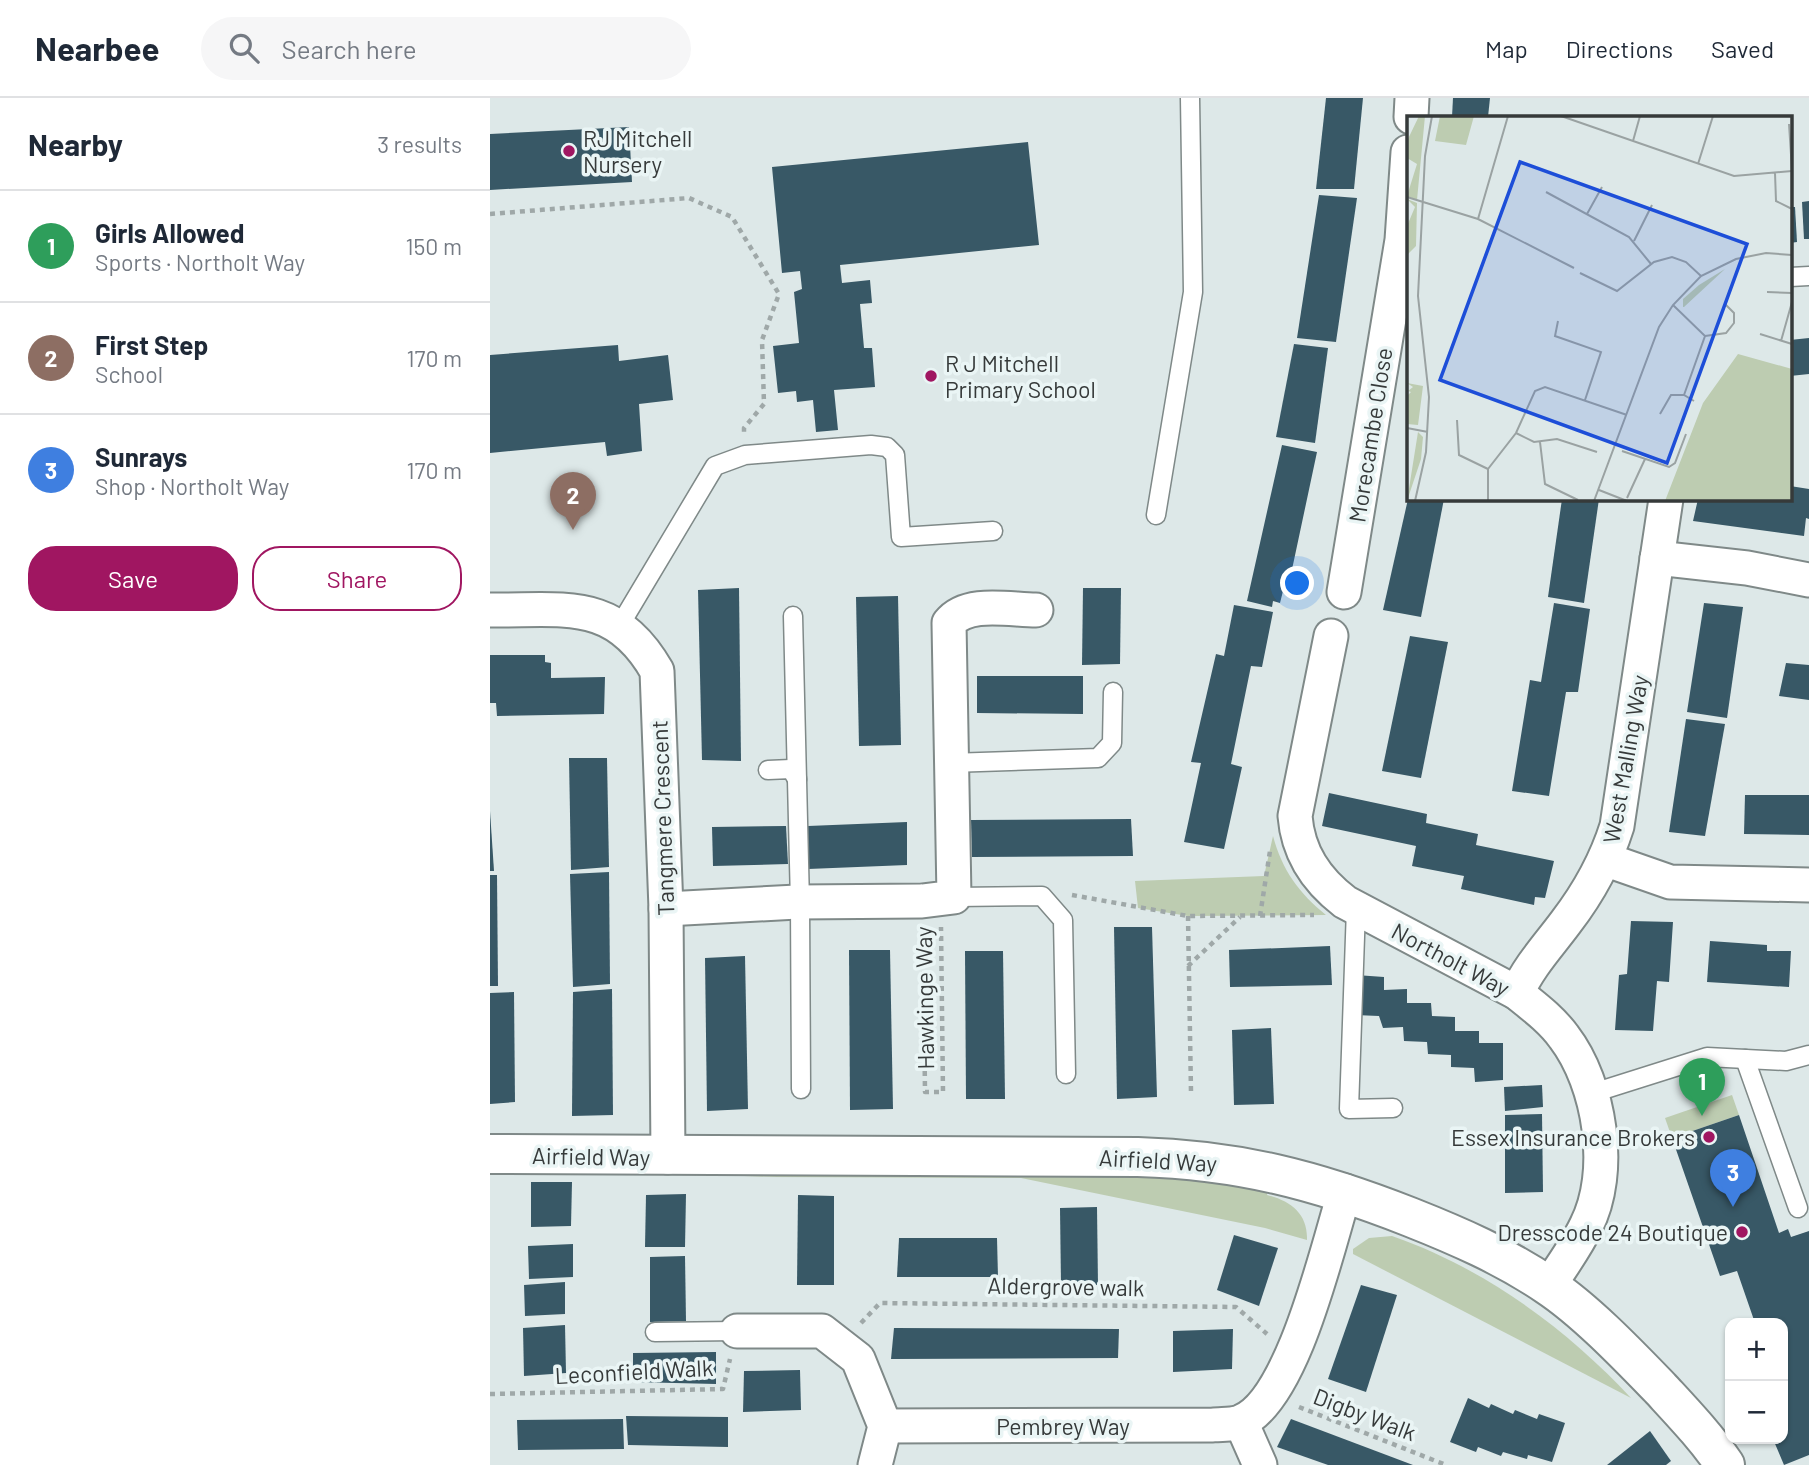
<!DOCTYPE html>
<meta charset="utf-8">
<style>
body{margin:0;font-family:Barlow,sans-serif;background:#f6f6f7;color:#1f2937}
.controls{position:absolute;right:21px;bottom:21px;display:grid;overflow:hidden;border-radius:14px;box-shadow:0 2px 5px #0004}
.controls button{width:63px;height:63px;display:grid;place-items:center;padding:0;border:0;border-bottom:2px solid #e0e1e3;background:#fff;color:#1f2937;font:35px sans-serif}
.you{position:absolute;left:808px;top:486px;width:24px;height:24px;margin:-18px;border:5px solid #fff;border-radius:50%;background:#1a73e8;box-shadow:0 0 0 10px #1a73e833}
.badge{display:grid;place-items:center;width:46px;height:46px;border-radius:50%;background:#a01661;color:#fff;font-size:23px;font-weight:700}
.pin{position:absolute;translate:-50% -58px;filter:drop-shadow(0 2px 4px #0008)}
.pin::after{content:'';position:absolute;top:37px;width:24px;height:21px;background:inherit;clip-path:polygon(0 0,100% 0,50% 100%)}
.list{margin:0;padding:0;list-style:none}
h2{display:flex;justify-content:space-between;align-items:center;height:91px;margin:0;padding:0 28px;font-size:30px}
h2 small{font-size:23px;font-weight:400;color:#747a83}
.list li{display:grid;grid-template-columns:46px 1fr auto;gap:21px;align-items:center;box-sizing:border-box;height:112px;padding:0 28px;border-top:2px solid #e0e1e3}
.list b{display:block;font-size:26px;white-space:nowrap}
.list p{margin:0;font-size:23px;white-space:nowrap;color:#747a83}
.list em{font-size:23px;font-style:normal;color:#747a83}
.actions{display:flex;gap:14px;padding:21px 28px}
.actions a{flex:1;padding:16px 0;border:2px solid #a01661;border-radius:28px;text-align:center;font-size:24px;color:#a01661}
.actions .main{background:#a01661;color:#fff}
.icon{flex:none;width:38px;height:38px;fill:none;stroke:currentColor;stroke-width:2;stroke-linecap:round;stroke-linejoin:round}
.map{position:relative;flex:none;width:1319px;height:1367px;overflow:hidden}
header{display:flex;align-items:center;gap:42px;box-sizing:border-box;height:98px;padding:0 35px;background:#fff;border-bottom:2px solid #e0e1e3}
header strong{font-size:33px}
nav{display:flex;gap:38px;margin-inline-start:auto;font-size:24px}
.search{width:490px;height:63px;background:#f6f6f7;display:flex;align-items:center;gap:18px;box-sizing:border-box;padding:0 24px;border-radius:38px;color:#747a83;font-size:26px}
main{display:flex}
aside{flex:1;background:#fff}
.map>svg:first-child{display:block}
.green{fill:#bdccb1}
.building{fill:#385866}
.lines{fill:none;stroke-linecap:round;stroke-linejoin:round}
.lane-casing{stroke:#7f8988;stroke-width:21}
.street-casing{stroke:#7f8988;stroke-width:37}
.secondary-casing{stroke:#7f8988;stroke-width:42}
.path{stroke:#9fa8a8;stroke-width:4.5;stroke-dasharray:5 5;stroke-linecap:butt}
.lane{stroke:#fff;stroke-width:18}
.street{stroke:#fff;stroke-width:33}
.secondary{stroke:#fff;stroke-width:38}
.poi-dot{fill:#a01661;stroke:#eaf5f5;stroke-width:2.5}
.labels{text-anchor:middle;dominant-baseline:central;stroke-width:7;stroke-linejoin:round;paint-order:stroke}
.poi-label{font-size:23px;fill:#363a3a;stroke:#eaf5f5;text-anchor:start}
.street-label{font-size:23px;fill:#363a3a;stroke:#eaf5f5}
.inset-road{fill:none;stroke:#9aa2a2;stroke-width:2}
.view{fill:#1d4ed8;fill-opacity:0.15;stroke:#1d4ed8;stroke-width:3.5}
.inset-edge{fill:none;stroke:#363a3a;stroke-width:3.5}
</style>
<header>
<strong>Nearbee</strong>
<div class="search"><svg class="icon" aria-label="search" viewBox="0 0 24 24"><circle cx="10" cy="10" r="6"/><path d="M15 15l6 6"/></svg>Search here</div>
<nav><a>Map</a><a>Directions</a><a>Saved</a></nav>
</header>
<main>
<aside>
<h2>Nearby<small>3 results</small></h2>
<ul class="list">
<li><span class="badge" style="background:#2e9e5b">1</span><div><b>Girls Allowed</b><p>Sports · Northolt Way</p></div><em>150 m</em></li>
<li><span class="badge" style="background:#8d6e63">2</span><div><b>First Step</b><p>School</p></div><em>170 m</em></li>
<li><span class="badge" style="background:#3f7fe0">3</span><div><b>Sunrays</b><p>Shop · Northolt Way</p></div><em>170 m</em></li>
</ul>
<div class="actions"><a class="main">Save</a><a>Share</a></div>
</aside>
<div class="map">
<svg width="1319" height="1367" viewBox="0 0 1319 1367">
<rect width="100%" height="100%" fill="#dde8e8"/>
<g class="green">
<path d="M 783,738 C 792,772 809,795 836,817 L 698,818 L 648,810 L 645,783 L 774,778 Z"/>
<polygon points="1242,997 1249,1017 1182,1040 1175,1020"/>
<path d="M 378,1075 L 667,1076 L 778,1089 L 777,1097 C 801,1103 818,1116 817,1142 L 775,1130 L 531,1080 L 254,1079 Z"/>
<path d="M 902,1138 C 994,1170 1076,1230 1141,1300 L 863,1156 L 863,1151 L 879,1140 Z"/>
</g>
<g class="building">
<polygon points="836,0 873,0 864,91 826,91"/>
<polygon points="963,0 1000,0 998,19 962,19"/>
<polygon points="139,29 142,84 0,92 0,36"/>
<polygon points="538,44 549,147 350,167 352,185 380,182 382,205 370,206 374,250 382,250 385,289 344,292 348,332 326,334 323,302 307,304 306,293 288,295 283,248 309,245 304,194 312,191 310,173 292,175 282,69"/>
<polygon points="829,97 867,100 846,244 807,240"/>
<polygon points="1319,103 1319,141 1314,141 1312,104"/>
<polygon points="1300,109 1305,109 1307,144 1300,145"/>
<polygon points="1319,240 1319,276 1300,278 1300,242"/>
<polygon points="804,246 838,250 825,345 786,339"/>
<polygon points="128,247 129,263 178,257 183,302 149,306 152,353 117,358 115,344 0,355 0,257"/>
<polygon points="792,347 827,354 797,495 793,493 790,505 783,503 782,509 757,503"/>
<polygon points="1300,388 1319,391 1319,421 1316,420 1314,438 1203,423 1208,401 1300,401"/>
<polygon points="918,401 954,401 931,519 893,512"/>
<polygon points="1072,401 1109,401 1094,505 1058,499"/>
<polygon points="249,490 251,663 212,662 208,492"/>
<polygon points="593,490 631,490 630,566 592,567"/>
<polygon points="408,498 411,647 369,648 366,499"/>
<polygon points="1064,505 1100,511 1088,594 1076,594 1059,698 1022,693 1040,582 1051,584"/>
<polygon points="1214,505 1253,509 1237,620 1197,614"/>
<polygon points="744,507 783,514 772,569 761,568 741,666 752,669 734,751 694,744 711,665 701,664 726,556 734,558"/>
<polygon points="920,538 958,544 931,680 892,673"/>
<polygon points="0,557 55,557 55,564 61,565 61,580 115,579 114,616 7,618 6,605 0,605"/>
<polygon points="1296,565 1319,567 1319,602 1289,598"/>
<polygon points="487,578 593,578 593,616 487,615"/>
<polygon points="1196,621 1235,626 1215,738 1179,734"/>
<polygon points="79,660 117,660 119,769 81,772"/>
<polygon points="839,695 937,716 936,725 988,736 986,747 1064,763 1055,800 1045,799 1044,807 971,791 974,778 922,768 926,748 832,728"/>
<polygon points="1255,697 1319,697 1319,737 1254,736"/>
<polygon points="0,713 4,773 0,773"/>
<polygon points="641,721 643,758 482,759 481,722"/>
<polygon points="417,724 417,767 318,771 318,728"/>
<polygon points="296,728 298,766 223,768 222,729"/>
<polygon points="119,774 120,886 83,889 80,776"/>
<polygon points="0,777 7,777 8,888 0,888"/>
<polygon points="1141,823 1183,824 1179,884 1167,883 1163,933 1125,932 1129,877 1137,876"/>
<polygon points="624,829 662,829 667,999 627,1001"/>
<polygon points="1220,843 1277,847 1277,853 1301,853 1299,889 1217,884"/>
<polygon points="840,848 842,887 740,889 739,852"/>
<polygon points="359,852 400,852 403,1011 360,1012"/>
<polygon points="475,853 513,853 515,1001 476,1001"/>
<polygon points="255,858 258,1011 217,1013 215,860"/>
<polygon points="866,877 894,879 894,892 917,891 917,905 941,905 942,918 965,919 965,933 989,933 989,945 1013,945 1013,982 985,984 984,970 961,969 961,957 938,956 937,944 914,943 913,929 893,930 889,918 865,917"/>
<polygon points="122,891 123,1017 82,1018 83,894"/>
<polygon points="24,894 25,1004 0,1006 0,895"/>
<polygon points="781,930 784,1006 744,1007 742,932"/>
<polygon points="1052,987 1053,1009 1015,1013 1014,989"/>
<polygon points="1052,1016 1053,1094 1015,1095 1015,1017"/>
<polygon points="1249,1017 1289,1135 1298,1131 1301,1139 1319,1133 1319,1357 1294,1367 1283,1341 1293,1341 1293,1225 1265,1225 1247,1173 1230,1178 1182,1040"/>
<polygon points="41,1084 82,1084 81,1128 41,1129"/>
<polygon points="196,1096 195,1149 155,1149 156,1097"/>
<polygon points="308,1097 344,1098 344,1187 307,1187"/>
<polygon points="607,1109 608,1187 571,1186 570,1110"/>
<polygon points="744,1137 788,1150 769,1208 727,1192"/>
<polygon points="409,1140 507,1140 508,1179 407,1179"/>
<polygon points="83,1146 83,1179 39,1181 38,1148"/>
<polygon points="195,1158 196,1223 160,1224 160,1159"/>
<polygon points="75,1184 75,1216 35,1218 34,1187"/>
<polygon points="871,1187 907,1197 876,1294 838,1281"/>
<polygon points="75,1227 76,1275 34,1278 33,1230"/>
<polygon points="404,1230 629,1231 628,1260 401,1261"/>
<polygon points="743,1231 742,1271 683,1274 683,1233"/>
<polygon points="226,1254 226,1286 143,1284 143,1255"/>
<polygon points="310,1272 311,1312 253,1314 254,1273"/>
<polygon points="978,1300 999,1310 1001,1306 1023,1316 1025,1312 1047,1321 1049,1316 1075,1325 1062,1364 1038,1357 1037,1361 1013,1354 1011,1358 988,1349 986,1354 960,1344"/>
<polygon points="136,1318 238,1319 238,1349 138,1347"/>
<polygon points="133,1321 134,1351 28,1352 27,1322"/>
<polygon points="801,1321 923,1367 838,1367 787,1349"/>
<polygon points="1160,1333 1181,1363 1176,1367 1117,1367"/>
</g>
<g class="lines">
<defs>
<g id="lane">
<polyline points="1300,179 1319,178"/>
<polyline points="666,417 703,194 700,0"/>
<polyline points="303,518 310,805 311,991"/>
<polyline points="130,527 225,368 255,357 381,347 397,349 405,357 411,439 503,433"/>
<polyline points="460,665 608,660 622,645 623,594"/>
<polyline points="278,672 301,671 307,681"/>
<polyline points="464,799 552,798 573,822 576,976"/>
<polyline points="866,810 859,1011 903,1010"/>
<polyline points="1255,961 1308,1110"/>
<polyline points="1103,995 1217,959 1296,963 1319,957"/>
<polyline points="165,1234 247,1233"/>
</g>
<g id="street">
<polyline points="921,19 922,0"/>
<polyline points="1167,460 1257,470 1319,482"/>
<polyline points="854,494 912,142 918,54"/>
<path d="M 0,512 C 74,513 125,499 167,573 L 176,811 L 178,1059"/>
<path d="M 841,538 L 805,718 C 808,755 826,782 855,804 L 1027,895 C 1043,908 1061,921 1074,939 C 1110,986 1124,1074 1096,1128 C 1086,1149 1071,1169 1059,1188"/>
<polyline points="1117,762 1180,784 1319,787"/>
<path d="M 176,811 L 307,804 L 432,803 L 464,799 L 459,525 C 477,502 520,512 546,512"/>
<path d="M 1027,895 C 1039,868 1059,847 1076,824 C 1099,794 1116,763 1127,728 L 1176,401"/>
<polyline points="247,1233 332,1233 368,1261 395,1328 385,1367"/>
<polyline points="751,1324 770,1367"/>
<path d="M 395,1328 L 723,1327 C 731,1326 743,1327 750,1324 C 803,1304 838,1147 855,1093"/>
</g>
<path id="secondary" d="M 0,1056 L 648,1059 C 749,1062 826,1082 920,1119 C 968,1138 1014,1158 1057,1187 C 1095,1212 1138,1257 1170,1290 C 1193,1315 1216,1339 1235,1367"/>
</defs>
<use href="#lane" class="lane-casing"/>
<use href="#street" class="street-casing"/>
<use href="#secondary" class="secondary-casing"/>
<g class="path">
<polyline points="0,116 199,100 242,119 289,196 272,242 274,306 254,330 254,335"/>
<polyline points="582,797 698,818 824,817"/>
<polyline points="698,818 701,994"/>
<polyline points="770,818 780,753"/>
<polyline points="433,833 435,994 453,994 451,829"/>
<polyline points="698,868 750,819"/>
<polyline points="371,1225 390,1205 746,1209 777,1236"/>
<polyline points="0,1296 233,1291 240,1261"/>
<polyline points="809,1309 956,1367"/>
</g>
<use href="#lane" class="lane"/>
<use href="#street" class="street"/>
<use href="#secondary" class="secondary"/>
</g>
<g class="poi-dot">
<circle cx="79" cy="53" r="7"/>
<circle cx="441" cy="278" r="7"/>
<circle cx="1219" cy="1039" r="7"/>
<circle cx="1252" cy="1134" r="7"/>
</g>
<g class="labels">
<g class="poi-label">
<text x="93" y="40">RJ Mitchell<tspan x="93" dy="26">Nursery</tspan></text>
<text x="455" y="265">R J Mitchell<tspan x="455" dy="26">Primary School</tspan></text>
<text x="1205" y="1039" text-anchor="end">Essex Insurance Brokers</text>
<text x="1238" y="1134" text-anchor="end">Dresscode 24 Boutique</text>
</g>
<g class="street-label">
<text transform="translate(880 337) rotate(-81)">Morecambe Close</text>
<text transform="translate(1135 661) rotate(-80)">West Malling Way</text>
<text transform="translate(172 720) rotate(-92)">Tangmere Crescent</text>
<text transform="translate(961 861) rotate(28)">Northolt Way</text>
<text transform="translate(434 900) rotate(-91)">Hawkinge Way</text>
<text transform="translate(101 1058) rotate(1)">Airfield Way</text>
<text transform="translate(668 1062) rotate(3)">Airfield Way</text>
<text transform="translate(576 1188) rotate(1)">Aldergrove walk</text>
<text transform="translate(144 1273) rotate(-3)">Leconfield Walk</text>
<text transform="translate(875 1316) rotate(21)">Digby Walk</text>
<text x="573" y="1328">Pembrey Way</text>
</g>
</g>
<g transform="translate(917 18)">
<rect width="385" height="385" fill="#dde8e8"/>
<path d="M 12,0 L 18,0 L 10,84 L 0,80 L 10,48 L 0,42 L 0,25 ZM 33,0 L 67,0 L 59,29 L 28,25 ZM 0,83 L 10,87 L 9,130 L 0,139 L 0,110 L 8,91 ZM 318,153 L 277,191 L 276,191 L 276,183 L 292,169 ZM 331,238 L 385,253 L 385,385 L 258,385 L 296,287 ZM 0,267 L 16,270 L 11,309 L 0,308 L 0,280 L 4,276 L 1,275 L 6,271 ZM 11,316 L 16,321 L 14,343 L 0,385 Z" fill="#bdccb1"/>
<path class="inset-road" d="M 154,0 L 327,60 L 385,55M 382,8 L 385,54M 226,25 L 233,0M 291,48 L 306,0M 368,57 L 369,85 L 385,93M 139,76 L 222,121 L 244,148M 0,81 L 71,103 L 167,152M 180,98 L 195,71M 71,103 L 101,0M 227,125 L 245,89M 173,157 L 210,175 L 247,146 L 265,141 L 279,146 L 294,160M 360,176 L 385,177M 266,189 L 298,220 L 277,279M 151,205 L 148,220 L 194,236 L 178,284M 353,218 L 385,228M 298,220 L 319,217 L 327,207 L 327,197 L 318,188M 374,225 L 385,186M 253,298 L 264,279 L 277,279 L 287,285M 50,304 L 52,339 L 81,353M 0,312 L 21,316M 109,317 L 127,326 L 150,323 L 190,336M 133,326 L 138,368 L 171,384M 215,335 L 262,351 L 268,347 L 279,318M 192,374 L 220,385M 220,382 L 238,343M 8,385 L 19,336 L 22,281 L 11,180 L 18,40 L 25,0M 81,385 L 81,353 L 109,317 L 128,275 L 138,271 L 220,299M 187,385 L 252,211 L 266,189 L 294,160 L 329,143 L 359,137 L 385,139"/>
<path class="view" d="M 113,46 L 340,128 L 260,347 L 33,264 Z"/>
<rect width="385" height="385" class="inset-edge"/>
</g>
</svg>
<div class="controls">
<button>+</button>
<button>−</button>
</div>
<div class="you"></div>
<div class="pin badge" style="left:1212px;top:1018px;background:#2e9e5b">1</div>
<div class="pin badge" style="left:83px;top:432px;background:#8d6e63">2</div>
<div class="pin badge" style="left:1243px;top:1109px;background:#3f7fe0">3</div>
</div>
</main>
